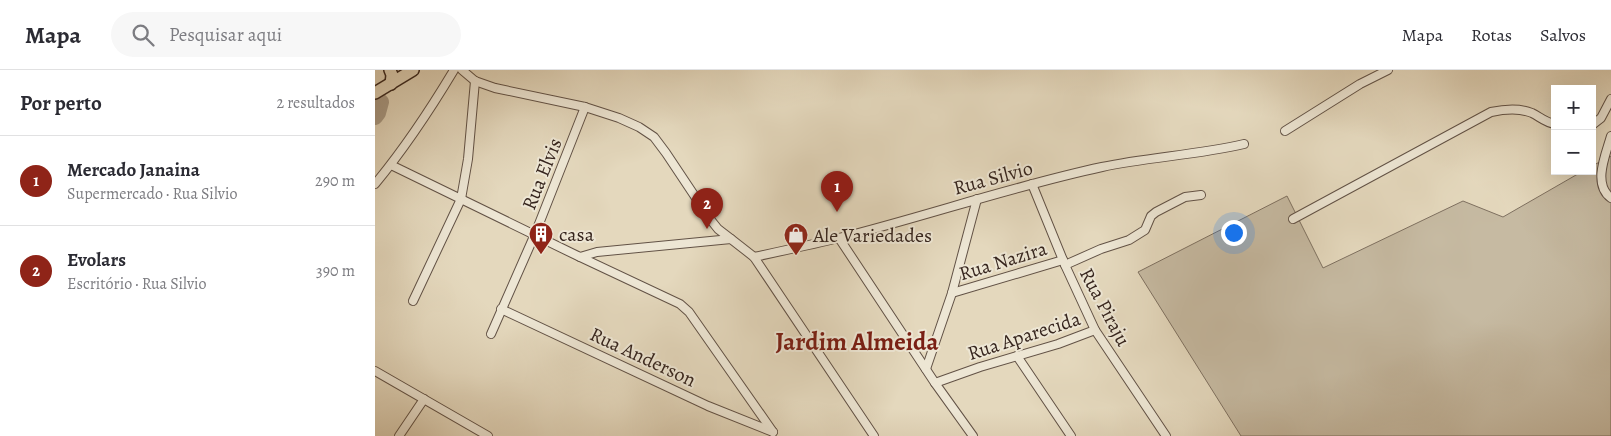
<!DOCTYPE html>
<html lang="pt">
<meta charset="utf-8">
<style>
body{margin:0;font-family:Alegreya,serif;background:#f7f7f7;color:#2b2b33}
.controls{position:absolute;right:15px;top:15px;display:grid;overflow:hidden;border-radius:0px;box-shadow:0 5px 20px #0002}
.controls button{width:45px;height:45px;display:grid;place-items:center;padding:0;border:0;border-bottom:1px solid #e1e1e2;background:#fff;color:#2b2b33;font:25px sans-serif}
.you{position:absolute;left:858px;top:162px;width:18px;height:18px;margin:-12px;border:4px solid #fff;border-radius:50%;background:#1a73e8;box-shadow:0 0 0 8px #1a73e833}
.badge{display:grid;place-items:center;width:32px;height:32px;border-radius:50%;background:#8f2418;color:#fff;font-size:16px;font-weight:700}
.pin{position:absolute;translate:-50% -41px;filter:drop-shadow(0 1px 2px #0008)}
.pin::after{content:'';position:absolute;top:26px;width:18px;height:15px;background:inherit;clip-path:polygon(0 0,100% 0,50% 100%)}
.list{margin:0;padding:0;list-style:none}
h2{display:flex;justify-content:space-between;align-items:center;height:65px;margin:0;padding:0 20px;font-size:21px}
h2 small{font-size:16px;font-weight:400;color:#7c7c81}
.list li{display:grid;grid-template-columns:32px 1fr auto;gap:15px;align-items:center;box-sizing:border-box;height:90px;padding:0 20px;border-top:1px solid #e1e1e2}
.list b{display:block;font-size:19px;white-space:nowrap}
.list p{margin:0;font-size:16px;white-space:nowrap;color:#7c7c81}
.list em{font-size:16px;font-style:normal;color:#7c7c81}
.icon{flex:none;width:28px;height:28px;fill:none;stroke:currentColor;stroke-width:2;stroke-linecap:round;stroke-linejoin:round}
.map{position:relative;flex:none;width:1236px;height:366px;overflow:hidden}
header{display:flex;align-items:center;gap:30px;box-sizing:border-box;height:70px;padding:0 25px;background:#fff;border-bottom:1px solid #e1e1e2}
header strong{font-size:24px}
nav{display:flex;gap:28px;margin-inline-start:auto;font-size:18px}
.search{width:350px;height:45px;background:#f7f7f7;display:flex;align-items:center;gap:12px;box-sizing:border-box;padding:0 18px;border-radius:28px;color:#7c7c81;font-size:19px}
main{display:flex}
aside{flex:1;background:#fff}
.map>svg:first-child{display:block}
.green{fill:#c6baa2;stroke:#7e7060}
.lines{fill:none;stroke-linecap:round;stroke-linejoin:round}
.river{stroke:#a99b87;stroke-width:16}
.street-casing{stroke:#625246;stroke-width:10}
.primary-casing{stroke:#36251e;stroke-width:14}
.street{stroke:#ede6d4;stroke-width:8}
.primary{stroke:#e4d8bd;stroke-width:11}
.labels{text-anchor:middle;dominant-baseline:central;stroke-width:4;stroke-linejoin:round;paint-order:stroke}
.street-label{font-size:20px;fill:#36251e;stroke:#ede6d4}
.poi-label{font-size:20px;fill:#36251e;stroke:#ede6d4;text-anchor:start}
.district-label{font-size:25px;font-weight:bold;fill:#7a1f14;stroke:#ede6d4}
</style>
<header>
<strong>Mapa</strong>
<div class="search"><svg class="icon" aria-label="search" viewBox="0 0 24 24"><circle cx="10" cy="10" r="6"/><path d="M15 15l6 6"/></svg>Pesquisar aqui</div>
<nav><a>Mapa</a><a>Rotas</a><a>Salvos</a></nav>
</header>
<main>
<aside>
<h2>Por perto<small>2 resultados</small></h2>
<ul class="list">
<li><span class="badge">1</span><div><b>Mercado Janaina</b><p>Supermercado · Rua Silvio</p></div><em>290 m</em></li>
<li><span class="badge">2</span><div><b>Evolars</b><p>Escritório · Rua Silvio</p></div><em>390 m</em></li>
</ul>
</aside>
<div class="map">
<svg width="1236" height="366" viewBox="0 0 1236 366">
<rect width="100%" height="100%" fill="#e4d8bd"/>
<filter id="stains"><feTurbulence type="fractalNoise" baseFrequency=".004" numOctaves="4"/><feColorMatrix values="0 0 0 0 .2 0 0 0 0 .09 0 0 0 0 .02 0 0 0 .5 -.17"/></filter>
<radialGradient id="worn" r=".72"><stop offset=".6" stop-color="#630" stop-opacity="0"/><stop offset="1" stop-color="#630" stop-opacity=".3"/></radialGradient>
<polygon class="green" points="1236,86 1236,366 866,366 763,202 912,126 948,198 1088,131 1128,147 1208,101 1217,101 1217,96"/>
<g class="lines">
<polyline class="river" points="0,47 3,43 6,32"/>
<defs>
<g id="street">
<polyline points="87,0 100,11 120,18 210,37 244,48 264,57 279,67 291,83 335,149 343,159 356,169"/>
<polyline points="1217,55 1226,48 1236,29"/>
<polyline points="910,61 985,14 1013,0"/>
<path d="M 1236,66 C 1231,84 1217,114 1236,128"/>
<polyline points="16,95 205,187 222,182 356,169 379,187 499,366"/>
<path d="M 0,114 C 30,78 55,40 79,0"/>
<polyline points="657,114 690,195 720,260 791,366"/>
<path d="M 918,149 L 1116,42 C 1130,39 1145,38 1157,43 C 1165,47 1171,53 1180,54"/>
<polyline points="464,168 560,313 598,366"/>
<polyline points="205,187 305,234 314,242 398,362"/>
<path d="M 379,187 C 407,181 435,175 464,168 C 552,146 638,116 727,97 C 774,87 822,85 869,74"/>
<polyline points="690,195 726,179 754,170 770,160 776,146 781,142 810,127 826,125"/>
<polyline points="577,223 688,190"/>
<polyline points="38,231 86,129 93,89 100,11"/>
<polyline points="126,239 333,336 398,362"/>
<polyline points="116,264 160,164 210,37"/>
<polyline points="642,286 696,366"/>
<polyline points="551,299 577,223 602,129"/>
<polyline points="0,301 113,366"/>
<polyline points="560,313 605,297 683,274 720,260"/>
<polyline points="24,366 49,329"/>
</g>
<g id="primary">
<polyline points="15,0 17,5 16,14"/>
<polyline points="0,23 38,0"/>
</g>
</defs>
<use href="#street" class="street-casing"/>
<use href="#primary" class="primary-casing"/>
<use href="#street" class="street"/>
<use href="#primary" class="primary"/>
</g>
<defs>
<symbol id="building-pin" viewBox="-11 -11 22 30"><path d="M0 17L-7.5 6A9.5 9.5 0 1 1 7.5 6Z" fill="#8f2418" stroke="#ede6d4"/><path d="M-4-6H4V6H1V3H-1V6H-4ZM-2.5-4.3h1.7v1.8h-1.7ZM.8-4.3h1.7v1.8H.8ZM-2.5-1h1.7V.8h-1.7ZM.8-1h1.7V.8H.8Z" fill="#fff"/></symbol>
<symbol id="shop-pin" viewBox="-11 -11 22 30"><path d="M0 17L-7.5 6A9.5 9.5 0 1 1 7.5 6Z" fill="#8f2418" stroke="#ede6d4"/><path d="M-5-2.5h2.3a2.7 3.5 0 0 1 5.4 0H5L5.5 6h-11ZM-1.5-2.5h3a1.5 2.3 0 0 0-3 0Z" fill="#fff"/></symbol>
</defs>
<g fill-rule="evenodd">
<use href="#building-pin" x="152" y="150" width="28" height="38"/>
<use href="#shop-pin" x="407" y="151" width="28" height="38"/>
</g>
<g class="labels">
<g class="street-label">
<text transform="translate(167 104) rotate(-68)">Rua Elvis</text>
<text transform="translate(618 108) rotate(-15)">Rua Silvio</text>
<text transform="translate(628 191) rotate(-17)">Rua Nazira</text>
<text transform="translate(730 237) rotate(62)">Rua Piraju</text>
<text transform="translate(649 266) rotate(-18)">Rua Aparecida</text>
<text transform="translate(268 287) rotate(25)">Rua Anderson</text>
</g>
<g class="poi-label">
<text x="184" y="164">casa</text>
<text x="438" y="165">Ale Variedades</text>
</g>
<g class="district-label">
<text x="482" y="272">Jardim Almeida</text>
</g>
</g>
<rect width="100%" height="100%" filter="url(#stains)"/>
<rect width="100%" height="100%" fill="url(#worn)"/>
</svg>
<div class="controls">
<button>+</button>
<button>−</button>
</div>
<div class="you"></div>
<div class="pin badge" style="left:462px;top:142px">1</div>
<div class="pin badge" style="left:332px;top:159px">2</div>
</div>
</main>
